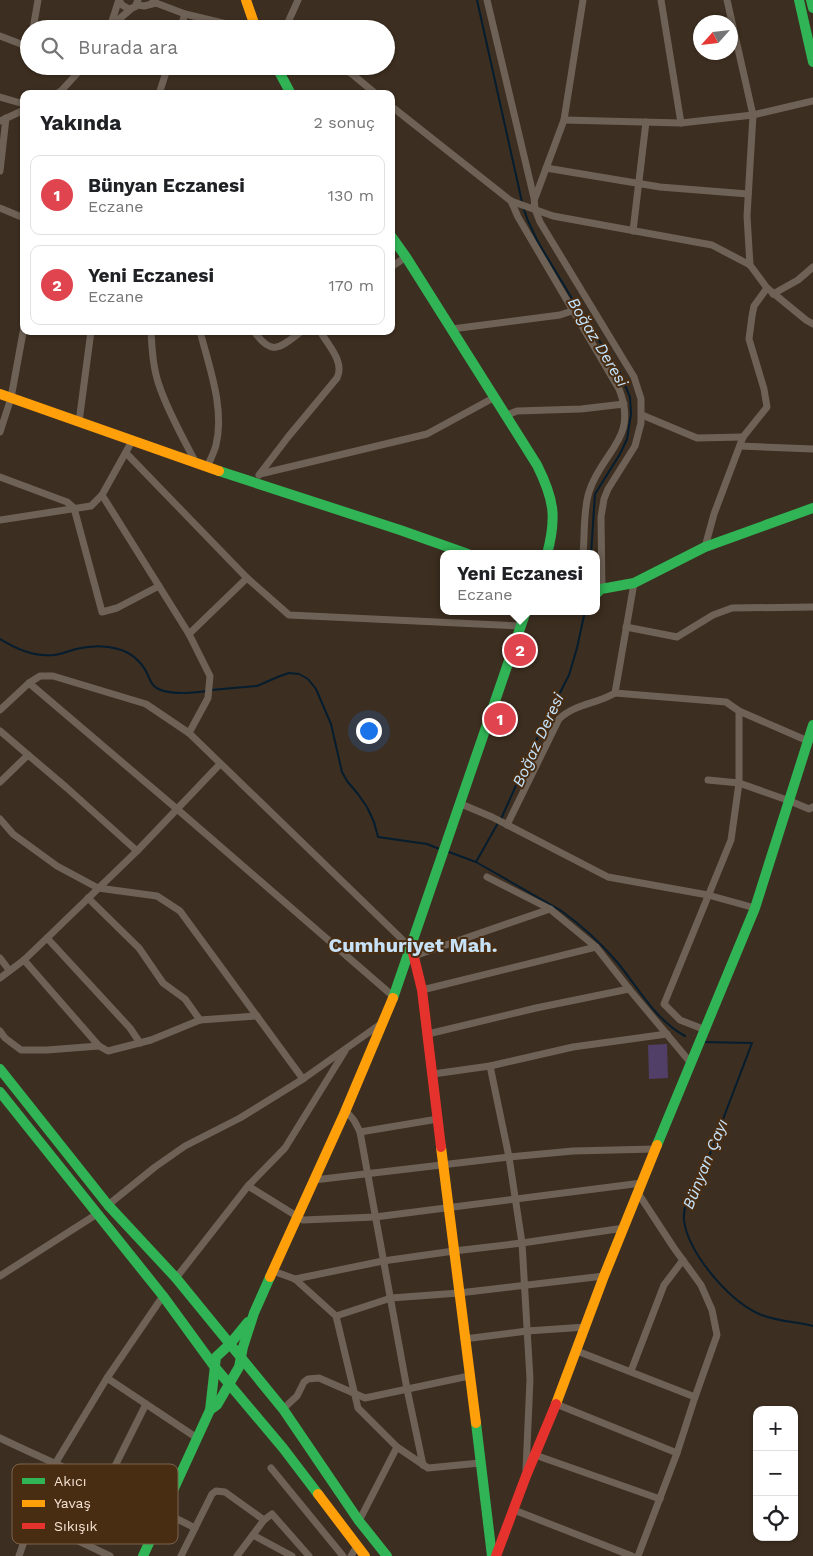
<!DOCTYPE html>
<html lang="tr">
<meta charset="utf-8">
<style>
body{margin:0;font-family:"Work Sans",sans-serif;background:#f6f6f6;color:#202124}
.controls{position:absolute;right:15px;bottom:15px;display:grid;overflow:hidden;border-radius:10px;box-shadow:0 1px 4px #0004}
.controls button{width:45px;height:45px;display:grid;place-items:center;padding:0;border:0;border-bottom:1px solid #e0e0e0;background:#fff;color:#202124;font:25px sans-serif}
.compass{position:absolute;left:693px;top:15px;width:45px;height:45px;border-radius:50%;background:#fff;box-shadow:0 1px 4px #0004;rotate:243deg}
.you{position:absolute;left:368px;top:730px;width:18px;height:18px;margin:-12px;border:4px solid #fff;border-radius:50%;background:#1a73e8;box-shadow:0 0 0 8px #1a73e833}
.badge{display:grid;place-items:center;width:32px;height:32px;border-radius:50%;background:#635c56;color:#fff;font-size:16px;font-weight:700}
.pin{position:absolute;translate:-50% -50%;border:2px solid #fff;box-shadow:0 1px 5px #0006}
.popup{position:absolute;left:440px;top:550px;width:160px;height:65px;box-sizing:border-box;display:grid;place-content:center;border-radius:10px;background:#fff;filter:drop-shadow(0 1px 4px #0005);font-size:16px;white-space:nowrap;color:#757577}
.popup b{font-size:19px;color:#202124}
.popup::after{content:'';position:absolute;left:50%;top:100%;margin-left:-10px;border:10px solid transparent;border-top-color:#fff}
.list{margin:0;padding:0;list-style:none}
h2{display:flex;justify-content:space-between;align-items:center;height:65px;margin:0;padding:0 20px;font-size:21px}
h2 small{font-size:16px;font-weight:400;color:#757577}
.list li{display:grid;grid-template-columns:32px 1fr auto;gap:15px;align-items:center;box-sizing:border-box;height:80px;margin:0 10px 10px;padding:0 10px;border:1px solid #e0e0e0;border-radius:10px}
.list b{display:block;font-size:19px;white-space:nowrap}
.list p{margin:0;font-size:16px;white-space:nowrap;color:#757577}
.list em{font-size:16px;font-style:normal;color:#757577}
.icon{flex:none;width:28px;height:28px;fill:none;stroke:currentColor;stroke-width:2;stroke-linecap:round;stroke-linejoin:round}
.map{position:relative;flex:none;width:813px;height:1556px;overflow:hidden}
.search{position:absolute;background:#fff;box-shadow:0 1px 4px #0004;left:20px;top:20px;width:375px;height:55px;display:flex;align-items:center;gap:12px;box-sizing:border-box;padding:0 18px;border-radius:28px;color:#757577;font-size:19px}
.panel{position:absolute;background:#fff;box-shadow:0 1px 4px #0004;left:20px;top:90px;width:375px;height:245px;border-radius:10px}
.map>svg:first-child{display:block}
.green{fill:#523f67}
.lines{fill:none;stroke-linecap:round;stroke-linejoin:round}
.stream{stroke:#051d2e;stroke-width:2}
.street{stroke:#6e6156;stroke-width:7}
.fast{stroke:#30b455;stroke-width:10}
.slow{stroke:#ff9f0a;stroke-width:10}
.jam{stroke:#e5322d;stroke-width:10}
.labels{text-anchor:middle;dominant-baseline:central;stroke-width:4;stroke-linejoin:round;paint-order:stroke}
.water-label{font-size:16px;font-style:italic;fill:#c6e6ff;stroke:#492d13}
.district-label{font-size:20px;font-weight:bold;fill:#c7e2f6;stroke:#492d13}
.key{fill:#492d13;stroke:#7c634d;stroke-width:1}
.key-label{font-size:14px;fill:#f4e2d3}
</style>
<div class="map">
<svg width="813" height="1556" viewBox="0 0 813 1556">
<rect width="100%" height="100%" fill="#3c2e20"/>
<polygon class="green" points="667,1044 668,1078 649,1079 648,1045"/>
<g class="lines">
<g class="stream">
<polyline points="477,0 522,202"/>
<polyline points="523,207 528,221 538,242 571,297 620,373 630,397 631,414 627,439 620,454 595,494 591,554"/>
<path d="M 0,639 C 17,649 34,657 54,655 C 62,654 69,651 76,649 C 89,646 105,645 118,649 C 130,652 141,661 147,673 C 149,677 150,682 154,686 C 165,696 192,693 206,691"/>
<polyline points="211,690 257,686 280,676 289,673 299,674 308,679 316,689 331,724 342,772 347,781 358,794 367,807 374,822 378,837 427,844 442,850"/>
<polyline points="501,819 540,732 569,675 577,648 585,611"/>
<path d="M 449,852 L 476,862 L 560,910 C 581,925 600,942 617,962 C 638,987 655,1020 685,1036"/>
<polyline points="476,862 498,823"/>
<path d="M 703,1042 L 752,1043 L 698,1185 C 688,1195 683,1206 684,1220 C 688,1253 728,1299 757,1313 C 775,1322 794,1321 813,1326"/>
</g>
<g class="street">
<polyline points="119,0 122,5 129,9 135,7 138,0"/>
<polyline points="153,0 156,3 185,14 248,29"/>
<polyline points="487,0 534,198 535,209 540,222 634,377 641,399 641,423 635,446 608,489 604,499 601,517 602,589"/>
<polyline points="661,0 681,123"/>
<polyline points="727,0 753,115 747,216 750,265"/>
<polyline points="137,5 144,6 156,3"/>
<polyline points="112,24 117,21 132,8"/>
<polyline points="33,29 38,0"/>
<path d="M 108,29 C 114,20 115,9 119,0"/>
<polyline points="180,29 185,14"/>
<polyline points="285,29 298,0"/>
<polyline points="0,36 29,47"/>
<polyline points="339,66 352,74 376,94"/>
<polyline points="56,94 61,91 84,66"/>
<polyline points="159,94 168,66"/>
<polyline points="0,97 24,104"/>
<polyline points="391,106 511,201 553,216 712,245 750,265 767,288 806,320 813,324"/>
<polyline points="564,120 681,123 753,115 813,101"/>
<polyline points="0,121 24,110"/>
<polyline points="546,168 660,187 748,194"/>
<polyline points="0,171 6,118"/>
<polyline points="535,198 564,120 583,0"/>
<path d="M 511,201 L 518,217 L 619,389 C 639,439 602,451 589,492 C 583,511 585,534 583,554"/>
<polyline points="0,208 24,218"/>
<polyline points="633,231 646,122"/>
<polyline points="391,267 406,257"/>
<polyline points="773,294 798,280 813,267"/>
<polyline points="452,329 560,315 572,311"/>
<path d="M 151,331 C 152,349 153,368 159,385 C 168,412 183,438 196,463"/>
<path d="M 200,331 C 209,367 225,408 216,445 C 214,453 210,460 207,467"/>
<path d="M 254,331 C 272,358 281,347 302,331"/>
<polyline points="507,415 517,411 581,409 624,404"/>
<polyline points="642,415 697,438 743,437"/>
<polyline points="79,422 91,331"/>
<polyline points="0,432 11,398 24,327"/>
<polyline points="740,446 813,449"/>
<polyline points="126,453 247,578 289,615 520,626"/>
<polyline points="260,474 427,434 495,397"/>
<path d="M 259,475 L 288,437 L 337,378 C 345,362 328,345 320,331"/>
<polyline points="0,477 67,502 74,508 102,612 117,608 159,586"/>
<polyline points="102,495 189,634 210,676 208,698 189,733"/>
<polyline points="0,520 91,506 102,495 132,441"/>
<polyline points="705,547 714,514 743,437 767,407 764,389 749,339 752,316 754,306 767,288"/>
<polyline points="634,583 615,693 726,702 739,711 739,783 731,840 664,1004 680,1020 703,1029"/>
<polyline points="626,627 677,637 713,615 732,608 813,607"/>
<polyline points="189,634 247,578"/>
<polyline points="29,683 177,809 394,997"/>
<polyline points="0,710 29,683 40,676 53,676 146,704 189,733 412,949"/>
<polyline points="739,711 808,741"/>
<polyline points="0,731 67,788 137,851"/>
<polyline points="708,780 739,783 790,801 809,809 813,807"/>
<polyline points="0,782 28,755"/>
<polyline points="461,804 492,817 608,877 708,895 755,908"/>
<polyline points="0,819 13,834 57,866 98,888 157,896 180,911 303,1079"/>
<path d="M 507,825 L 559,719 C 574,704 597,704 615,693"/>
<polyline points="487,877 550,909 596,947 629,989 690,1062"/>
<polyline points="88,898 139,948 163,983 185,999 200,1020"/>
<polyline points="47,938 130,1028 140,1043"/>
<polyline points="414,956 550,909"/>
<polyline points="0,958 9,970"/>
<polyline points="24,960 99,1046 108,1051 151,1040 200,1020 257,1016"/>
<polyline points="0,978 24,960 47,938 137,851 220,764"/>
<polyline points="422,990 596,947"/>
<polyline points="0,1031 5,1038 21,1050 47,1050 99,1046"/>
<polyline points="428,1034 536,1008 629,989"/>
<polyline points="490,1066 509,1157 522,1243 530,1379 526,1470"/>
<polyline points="433,1074 490,1066 573,1047 667,1034"/>
<path d="M 345,1112 C 353,1116 356,1124 360,1132 L 438,1119"/>
<polyline points="360,1132 407,1389 423,1465"/>
<polyline points="314,1180 509,1157 573,1151 655,1149"/>
<polyline points="248,1186 303,1220 375,1217 642,1183"/>
<polyline points="638,1193 674,1248 701,1285 712,1310 717,1335 695,1397"/>
<polyline points="108,1205 155,1167 185,1146 240,1118 303,1079 382,1023"/>
<polyline points="273,1271 295,1279 336,1316 358,1408 397,1447 428,1468 480,1463"/>
<polyline points="0,1276 97,1214"/>
<polyline points="176,1278 248,1186 285,1148 345,1051"/>
<polyline points="295,1279 383,1261 454,1251 522,1243 624,1228"/>
<polyline points="336,1316 391,1298 459,1293 604,1276"/>
<polyline points="464,1339 527,1331 586,1327"/>
<polyline points="577,1351 695,1397 677,1453 638,1556"/>
<polyline points="631,1371 664,1285 683,1260"/>
<polyline points="107,1378 197,1438"/>
<polyline points="556,1404 677,1453"/>
<polyline points="283,1409 297,1396 304,1382 308,1379 319,1378 365,1398 469,1376"/>
<path d="M 0,1438 C 64,1469 131,1495 195,1528"/>
<polyline points="535,1455 660,1499"/>
<polyline points="271,1468 343,1556"/>
<polyline points="105,1486 146,1404"/>
<polyline points="514,1510 632,1556"/>
<polyline points="32,1519 110,1556"/>
<polyline points="359,1521 397,1447"/>
<polyline points="253,1535 292,1556"/>
<polyline points="19,1556 32,1519 55,1464 107,1378 163,1296"/>
<polyline points="181,1556 212,1494 216,1491 225,1492 264,1520"/>
<polyline points="237,1556 264,1520 272,1514 309,1556"/>
<polyline points="351,1556 357,1546"/>
</g>
<g class="fast">
<polyline points="799,0 813,62"/>
<polyline points="811,0 813,8"/>
<polyline points="276,66 291,94"/>
<path d="M 391,236 L 406,257 L 537,465 C 554,499 557,517 547,554"/>
<polyline points="219,471 400,530 468,554"/>
<polyline points="596,594 601,589 634,583 705,547 813,508"/>
<polyline points="393,998 526,611"/>
<polyline points="0,1069 108,1205 176,1278 283,1409 359,1521 387,1556"/>
<polyline points="0,1092 163,1296 214,1366 283,1448 318,1494"/>
<polyline points="657,1145 755,908 813,725"/>
<polyline points="210,1410 216,1357 230,1344 248,1322"/>
<polyline points="476,1423 492,1556"/>
<polyline points="143,1556 210,1410 217,1405 239,1367 243,1347 254,1313 270,1277"/>
</g>
<g class="slow">
<polyline points="246,0 256,29"/>
<polyline points="0,394 219,471"/>
<polyline points="441,1147 476,1423"/>
<polyline points="270,1277 345,1112 393,998"/>
<polyline points="556,1404 604,1276 657,1145"/>
<polyline points="318,1494 365,1556"/>
</g>
<g class="jam">
<polyline points="412,949 422,990 441,1147"/>
<polyline points="496,1556 526,1476 556,1404"/>
</g>
</g>
<g class="labels">
<g class="water-label">
<text transform="translate(598 342) rotate(59)">Boğaz Deresi</text>
<text transform="translate(538 740) rotate(-65)">Boğaz Deresi</text>
<text transform="translate(705 1164) rotate(-68)">Bünyan Çayı</text>
</g>
<g class="district-label">
<text x="413" y="945">Cumhuriyet Mah.</text>
</g>
</g>
<rect x="12" y="1464" width="166" height="80" rx="8" class="key"/>
<rect x="22" y="1478" width="23" height="6" fill="#30b455"/>
<rect x="22" y="1500" width="23" height="7" fill="#ff9f0a"/>
<rect x="22" y="1523" width="23" height="6" fill="#e5322d"/>
<g class="key-label">
<text x="54" y="1486">Akıcı</text>
<text x="54" y="1508">Yavaş</text>
<text x="54" y="1531">Sıkışık</text>
</g>
</svg>
<div class="controls">
<button>+</button>
<button>−</button>
<button><svg class="icon" aria-label="locate" viewBox="0 0 24 24"><circle cx="12" cy="12" r="6"/><path d="M12 2v4M12 18v4M2 12h4M18 12h4"/></svg></button>
</div>
<svg class="compass" viewBox="-18 -18 36 36"><path d="M0-13l5 13h-10z" fill="#e53935"/><path d="M0 13l5-13h-10z" fill="#757577"/></svg>
<div class="you"></div>
<div class="pin badge" style="left:500px;top:719px;background:#e0444e">1</div>
<div class="pin badge" style="left:520px;top:650px;background:#e0444e">2</div>
<div class="popup"><b>Yeni Eczanesi</b>Eczane</div>
<div class="search"><svg class="icon" aria-label="search" viewBox="0 0 24 24"><circle cx="10" cy="10" r="6"/><path d="M15 15l6 6"/></svg>Burada ara</div>
<section class="panel">
<h2>Yakında<small>2 sonuç</small></h2>
<ul class="list">
<li><span class="badge" style="background:#e0444e">1</span><div><b>Bünyan Eczanesi</b><p>Eczane</p></div><em>130 m</em></li>
<li><span class="badge" style="background:#e0444e">2</span><div><b>Yeni Eczanesi</b><p>Eczane</p></div><em>170 m</em></li>
</ul>
</section>
</div>
